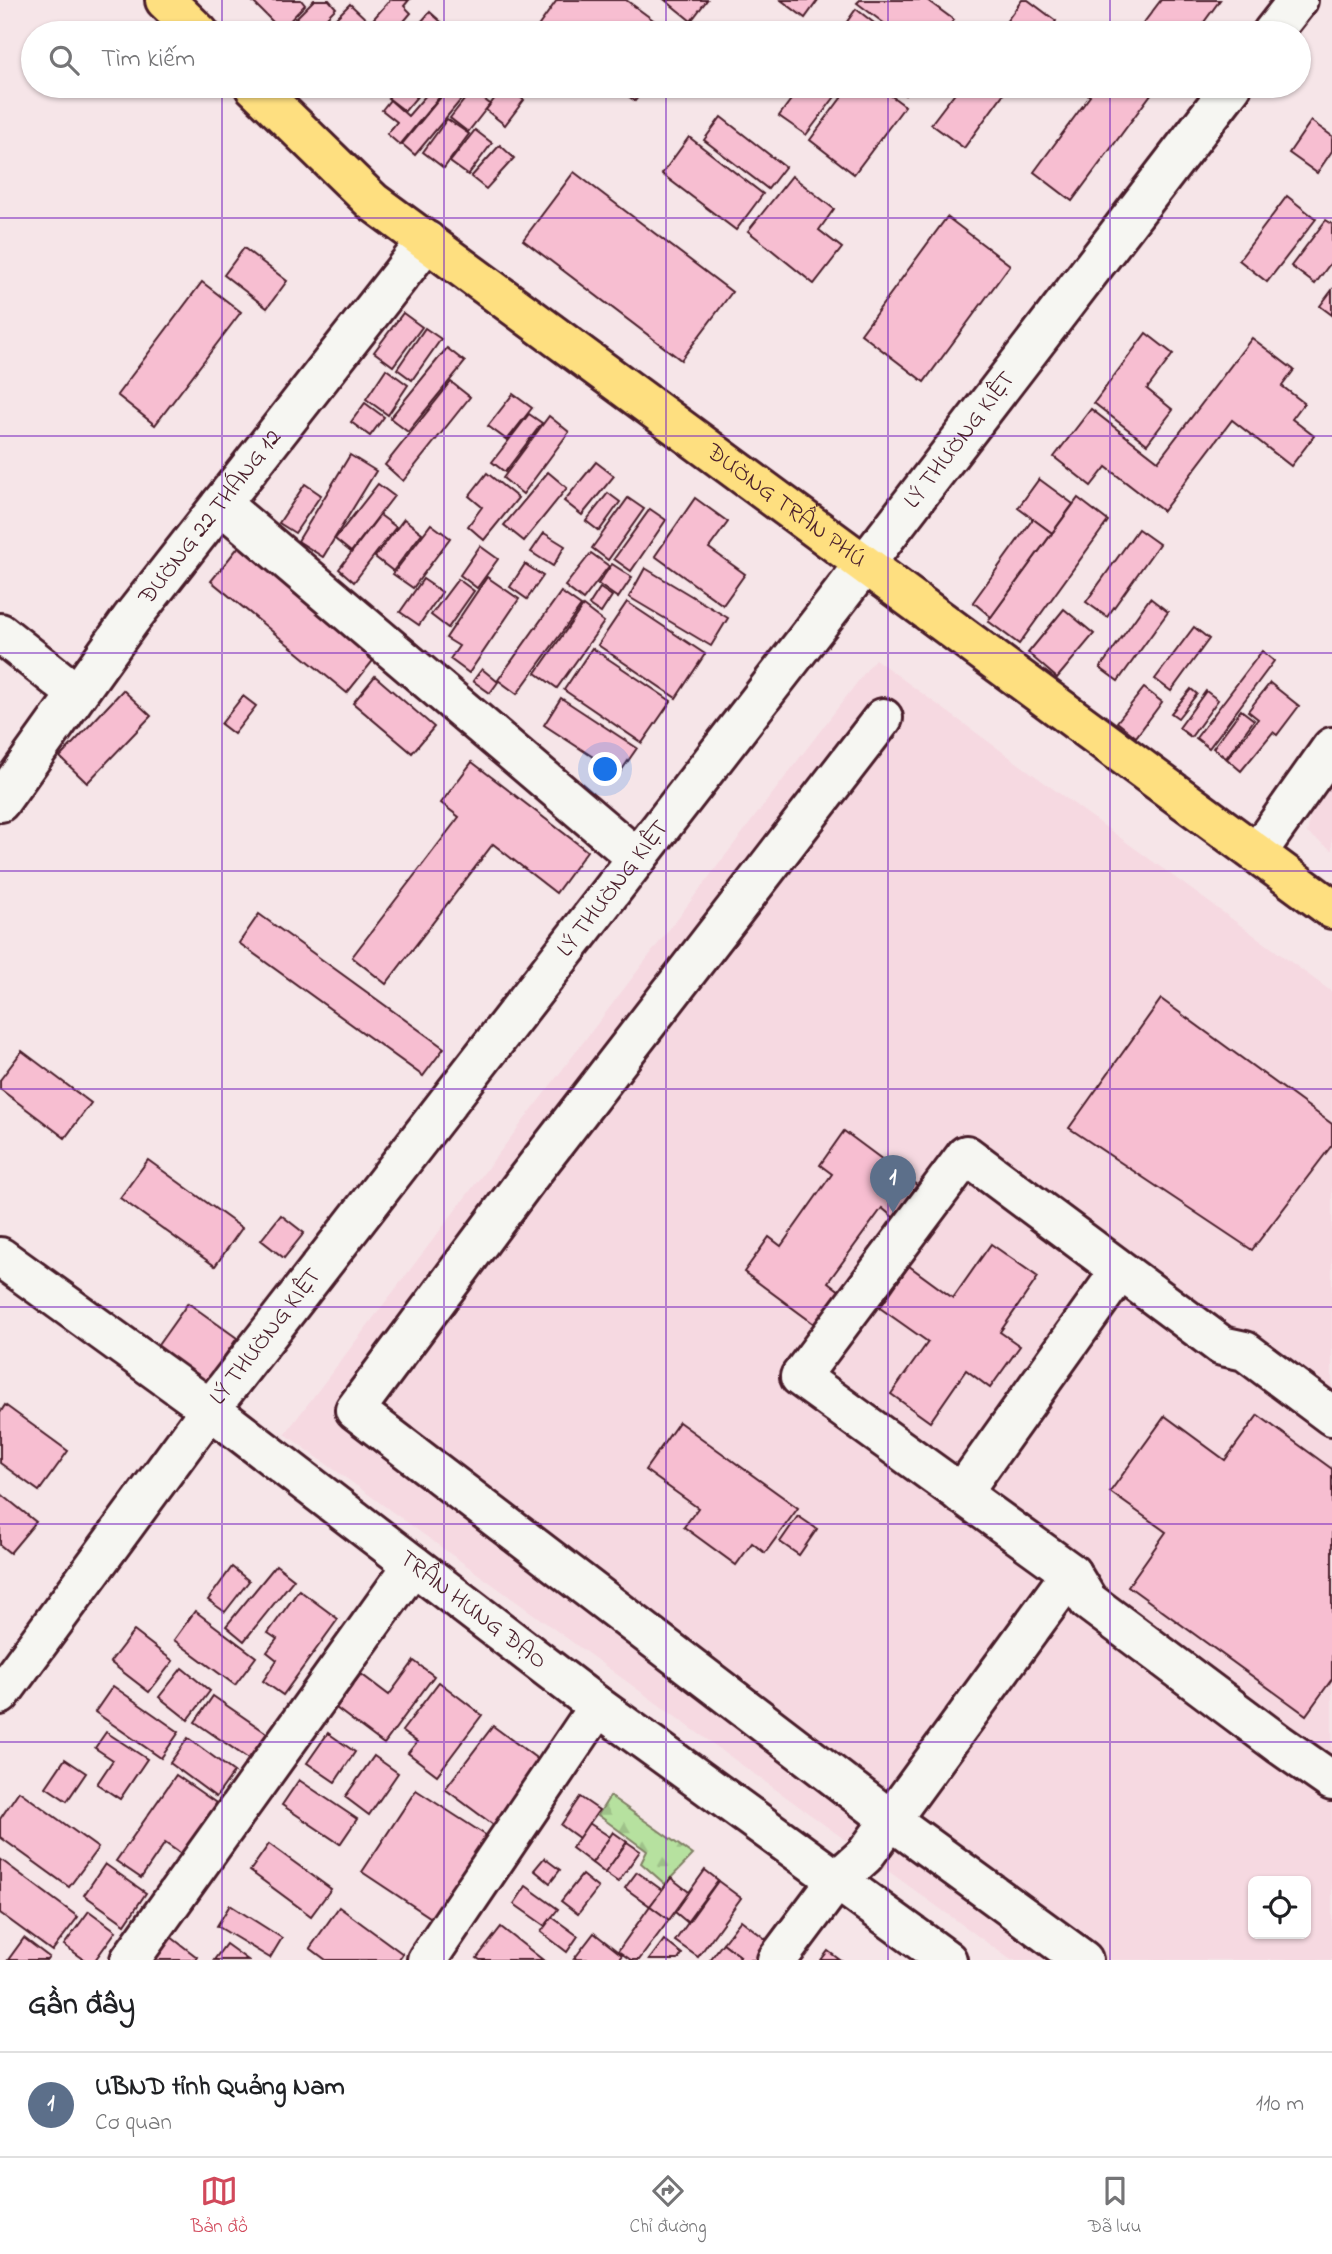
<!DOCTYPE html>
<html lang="vi">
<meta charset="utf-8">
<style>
body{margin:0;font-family:"Indie Flower",sans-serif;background:#f6f6f6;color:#202124}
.controls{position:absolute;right:21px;bottom:21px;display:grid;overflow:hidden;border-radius:10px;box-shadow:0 2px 5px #0004}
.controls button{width:63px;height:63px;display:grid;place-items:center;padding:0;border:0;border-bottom:2px solid #e0e0e0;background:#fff;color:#202124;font:35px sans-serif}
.you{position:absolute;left:606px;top:770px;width:24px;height:24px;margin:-18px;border:5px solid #fff;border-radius:50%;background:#1a73e8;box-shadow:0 0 0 10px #1a73e833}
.badge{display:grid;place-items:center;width:46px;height:46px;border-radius:50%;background:#d1495b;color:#fff;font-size:23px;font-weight:700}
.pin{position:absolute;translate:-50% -58px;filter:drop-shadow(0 2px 4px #0008)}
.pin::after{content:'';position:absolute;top:37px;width:24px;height:21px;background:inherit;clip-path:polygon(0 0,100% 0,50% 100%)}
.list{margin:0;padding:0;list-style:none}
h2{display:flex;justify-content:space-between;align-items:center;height:91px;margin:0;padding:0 28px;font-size:30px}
h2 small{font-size:23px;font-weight:400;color:#757577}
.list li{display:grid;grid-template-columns:46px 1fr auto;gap:21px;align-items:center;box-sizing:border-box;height:105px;padding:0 28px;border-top:2px solid #e0e0e0}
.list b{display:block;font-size:26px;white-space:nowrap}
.list p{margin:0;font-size:23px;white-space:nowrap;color:#757577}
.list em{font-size:23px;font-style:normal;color:#757577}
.icon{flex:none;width:38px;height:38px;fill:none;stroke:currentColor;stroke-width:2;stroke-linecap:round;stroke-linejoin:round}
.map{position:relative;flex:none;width:1332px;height:1960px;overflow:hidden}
.search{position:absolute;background:#fff;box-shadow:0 2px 5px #0004;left:21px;right:21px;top:21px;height:77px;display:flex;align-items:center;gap:18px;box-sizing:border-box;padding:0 24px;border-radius:38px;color:#757577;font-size:26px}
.sheet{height:196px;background:#fff}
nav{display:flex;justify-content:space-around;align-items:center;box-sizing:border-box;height:98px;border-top:2px solid #e0e0e0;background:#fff;font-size:19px;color:#757577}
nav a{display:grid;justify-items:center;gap:4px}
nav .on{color:#d1495b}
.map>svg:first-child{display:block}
.built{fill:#f6d9e1;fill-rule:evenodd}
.forest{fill:url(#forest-firs);stroke:#808065;stroke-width:2}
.building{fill:#f7bed1;stroke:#4a1f2b;stroke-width:2}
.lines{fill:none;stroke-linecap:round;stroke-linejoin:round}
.minor-casing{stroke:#4a1f2b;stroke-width:44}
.major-casing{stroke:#4a1f2b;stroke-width:44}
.minor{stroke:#f6f6f2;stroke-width:38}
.major{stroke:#fedf80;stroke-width:38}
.grid{fill:none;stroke:#7b2cbf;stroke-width:2;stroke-opacity:0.55}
.labels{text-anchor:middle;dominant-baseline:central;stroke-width:5;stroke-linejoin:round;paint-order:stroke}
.street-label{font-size:24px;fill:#4a1f2b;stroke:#f6f6f2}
</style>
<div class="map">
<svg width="1332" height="1960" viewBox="0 0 1332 1960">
<defs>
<pattern id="forest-firs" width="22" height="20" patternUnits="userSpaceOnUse" patternTransform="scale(1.75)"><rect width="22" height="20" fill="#b6e19f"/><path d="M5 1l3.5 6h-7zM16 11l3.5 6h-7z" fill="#9ec189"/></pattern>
</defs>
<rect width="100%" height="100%" fill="#f6e5e8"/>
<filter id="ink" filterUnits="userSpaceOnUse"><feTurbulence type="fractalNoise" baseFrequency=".0143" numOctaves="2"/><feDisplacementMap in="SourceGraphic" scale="14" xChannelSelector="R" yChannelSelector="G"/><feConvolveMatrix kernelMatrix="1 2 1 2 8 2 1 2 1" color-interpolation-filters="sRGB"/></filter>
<g filter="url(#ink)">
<g class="built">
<path d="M 875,659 L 1332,992 L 1332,1960 L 1011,1960 L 285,1434 ZM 1253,1881 L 1306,1881 L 1306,1934 L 1253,1934 Z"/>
<polygon points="1332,773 1332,850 1307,833 1314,797"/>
</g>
<polygon class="forest" points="610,1796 693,1855 665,1884 641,1863 647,1851 598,1815"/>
<g class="building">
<polygon points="251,0 301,0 305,5 281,30"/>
<polygon points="314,0 329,0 336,8 311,33 299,33 290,24"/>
<polygon points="390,0 409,0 404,6 411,13 394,33 361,33"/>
<polygon points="557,0 626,0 671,33 544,33 537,28"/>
<polygon points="665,0 707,0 691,21"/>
<polygon points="781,0 818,0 805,18"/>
<polygon points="860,0 927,0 954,20 943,33 897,33 857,3"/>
<polygon points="1022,0 1028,0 1056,21 1047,33 998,33"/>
<polygon points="1161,0 1220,0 1196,33 1136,33"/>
<polygon points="350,4 369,22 358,33 337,33 329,25"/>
<polygon points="856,9 887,33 839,33"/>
<polygon points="430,12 448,28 444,33 411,33"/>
<polygon points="398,86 426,86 405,111 388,98"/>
<polygon points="450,86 453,86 465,95 415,155 402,144"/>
<polygon points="504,86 524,100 505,125 486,110"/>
<polygon points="614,86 647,86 635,101"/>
<polygon points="801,86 843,86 806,135 779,116"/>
<polygon points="850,86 878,86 905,106 854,174 810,140"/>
<polygon points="893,86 912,86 905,95"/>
<polygon points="960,86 1009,86 964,148 931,124"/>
<polygon points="1076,86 1157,86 1072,201 1034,172 1090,96"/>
<polygon points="433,87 442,94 400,145 387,134 397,122 382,110 390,100 408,116"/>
<polygon points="472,90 490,104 468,132 450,118"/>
<polygon points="721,117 785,167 768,189 704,140"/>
<polygon points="447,119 469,134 444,168 423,152"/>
<polygon points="1311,121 1332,136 1332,151 1317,173 1289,153"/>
<polygon points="475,130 492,143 468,175 450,162"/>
<polygon points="689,137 763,194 736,230 662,174"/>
<polygon points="500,145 514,158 486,189 471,177"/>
<polygon points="574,172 732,292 681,360 523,240"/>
<polygon points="792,176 834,209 819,230 842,248 814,284 748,231"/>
<polygon points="1287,196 1316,219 1267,282 1239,260"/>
<polygon points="947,217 1010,265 924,382 861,334"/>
<polygon points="1326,220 1332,224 1332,261 1315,284 1291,266"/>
<polygon points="244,248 287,281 267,308 224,275"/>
<polygon points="202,282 241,312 155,425 117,395"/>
<polygon points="1332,290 1332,315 1320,306"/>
<polygon points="403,313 422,327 393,366 374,352"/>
<polygon points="425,328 441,339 412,380 397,369"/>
<polygon points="1146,333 1173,354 1147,389 1173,410 1147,444 1094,403"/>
<polygon points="1252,338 1294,370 1282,386 1304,403 1292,419 1314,436 1291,466 1232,420 1163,511 1106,467 1091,486 1054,457 1091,409 1158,461"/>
<polygon points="447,348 465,362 408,432 390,418"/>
<polygon points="386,369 408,385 388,415 366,399"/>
<polygon points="451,382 470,397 403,481 385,465"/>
<polygon points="513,394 532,408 507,440 488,426"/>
<polygon points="365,403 384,417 370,436 351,422"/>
<polygon points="529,414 542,423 505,472 492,462"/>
<polygon points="549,416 569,432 523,494 503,478"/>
<polygon points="350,455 376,471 323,557 298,541"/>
<polygon points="596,462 614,476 582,515 564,501"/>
<polygon points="548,472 567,488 524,541 504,525"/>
<polygon points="487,473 518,498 484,540 468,526 482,507 469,496"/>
<polygon points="1039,479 1073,504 1052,533 1018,508"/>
<polygon points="305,484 321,495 295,533 279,523"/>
<polygon points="378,484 394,496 351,552 335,539"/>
<polygon points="608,493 620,502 599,531 586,521"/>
<polygon points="628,498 644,509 608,560 592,548"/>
<polygon points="695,498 728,522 709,548 745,574 723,605 655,556"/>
<polygon points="1078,498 1108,521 1019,644 988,621"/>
<polygon points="650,509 666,520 631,571 614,559"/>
<polygon points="380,515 396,527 354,582 339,569"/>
<polygon points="404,519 422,533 393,571 375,557"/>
<polygon points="1033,519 1052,533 991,617 973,602"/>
<polygon points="431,524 450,538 413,588 393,574"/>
<polygon points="1138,529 1159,544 1107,617 1086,602"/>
<polygon points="544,533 565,546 553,566 531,552"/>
<polygon points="240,545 376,657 347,693 211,581"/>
<polygon points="480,546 498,559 477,588 460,575"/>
<polygon points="591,553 609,566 583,600 565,586"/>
<polygon points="525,564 543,576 527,599 510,587"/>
<polygon points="612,564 632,577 618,598 598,584"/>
<polygon points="645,568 728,618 711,646 629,597"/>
<polygon points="487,577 519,599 469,673 450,659 459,646 446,638"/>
<polygon points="423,579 442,592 419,625 400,612"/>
<polygon points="458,579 474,591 448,628 431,615"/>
<polygon points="600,588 612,596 601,613 589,605"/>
<polygon points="561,592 581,606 517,694 498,680"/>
<polygon points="1150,598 1168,612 1118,681 1100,668"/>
<polygon points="627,602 705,654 676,698 598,645"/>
<polygon points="583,606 604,622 557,688 536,673"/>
<polygon points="1064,609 1094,634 1057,678 1028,653"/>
<polygon points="1194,627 1209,639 1171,691 1155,679"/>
<polygon points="592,648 671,701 642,743 564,690"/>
<polygon points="1262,651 1274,661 1209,748 1196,738"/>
<polygon points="482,669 498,682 490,693 473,681"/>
<polygon points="375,676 434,727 412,753 353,703"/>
<polygon points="1270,683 1299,706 1277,735 1273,732 1241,771 1227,759 1258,719 1248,711"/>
<polygon points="1144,688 1162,702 1136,737 1117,722"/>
<polygon points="1191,689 1197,694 1178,718 1171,713"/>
<polygon points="123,690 151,716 87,783 60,757"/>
<polygon points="1206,691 1218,700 1191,737 1179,728"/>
<polygon points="243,696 256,706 234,734 221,724"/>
<polygon points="561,698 637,748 619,774 544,725"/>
<polygon points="1241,710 1254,720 1226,758 1213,748"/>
<polygon points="472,762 587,851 556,893 493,844 386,984 352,957 459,817 441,803"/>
<polygon points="259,914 444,1048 423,1076 239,943"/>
<polygon points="1161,999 1332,1124 1332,1145 1252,1250 1069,1128"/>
<polygon points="22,1051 91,1103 65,1138 0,1089 0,1080"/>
<polygon points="844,1131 918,1186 894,1218 882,1208 828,1282 841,1292 817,1326 744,1272 769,1237 781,1246 832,1174 820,1165"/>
<polygon points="148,1160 242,1228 215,1266 120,1198"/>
<polygon points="281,1215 304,1233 284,1258 261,1240"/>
<polygon points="991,1244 1038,1277 1000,1332 1020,1346 990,1388 966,1370 930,1422 891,1394 928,1342 880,1308 909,1266 953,1298"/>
<polygon points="188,1303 237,1338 205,1384 156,1348"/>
<polygon points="5,1405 68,1451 39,1491 0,1463 0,1413"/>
<polygon points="1258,1415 1332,1469 1332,1679 1306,1715 1128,1586 1166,1532 1110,1492 1165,1416 1225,1460"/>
<polygon points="679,1422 798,1508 765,1553 752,1543 736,1565 684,1527 698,1508 645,1470"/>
<polygon points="0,1493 36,1522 10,1553 0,1545"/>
<polygon points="798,1516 817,1529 799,1555 780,1542"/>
<polygon points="276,1565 294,1579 244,1641 226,1626"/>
<polygon points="232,1567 249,1581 225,1612 208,1600"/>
<polygon points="299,1590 338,1619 283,1695 263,1681 277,1660 267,1652 277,1639 268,1633"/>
<polygon points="195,1611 256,1657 235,1685 174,1640"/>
<polygon points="134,1631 173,1661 149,1692 110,1662"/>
<polygon points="414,1661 434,1676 384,1744 336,1708 361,1674 389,1695"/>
<polygon points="182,1668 210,1691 188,1720 159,1697"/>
<polygon points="439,1682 482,1715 437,1775 408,1753 417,1742 402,1731"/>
<polygon points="113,1686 179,1732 161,1758 95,1712"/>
<polygon points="213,1696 268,1734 250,1760 195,1722"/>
<polygon points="493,1726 551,1769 503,1832 445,1789"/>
<polygon points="106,1732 147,1759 120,1799 97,1784 113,1760 95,1748"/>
<polygon points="328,1733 355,1752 335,1782 307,1763"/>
<polygon points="188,1738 234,1772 216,1797 170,1763"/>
<polygon points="374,1756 398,1773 369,1815 345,1797"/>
<polygon points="65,1759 86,1773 67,1801 46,1787"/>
<polygon points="176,1775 222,1807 187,1858 165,1843 141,1878 116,1861"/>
<polygon points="299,1780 357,1819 340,1844 282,1805"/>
<polygon points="416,1790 487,1836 433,1919 362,1872"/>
<polygon points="19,1791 98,1848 69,1887 0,1837 0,1819"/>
<polygon points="580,1797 599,1810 579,1838 561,1825"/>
<polygon points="589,1823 610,1837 592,1863 572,1848"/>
<polygon points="613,1832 627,1842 605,1873 592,1863"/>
<polygon points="627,1842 640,1851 618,1882 605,1873"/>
<polygon points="269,1844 331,1889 311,1916 250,1871"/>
<polygon points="544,1858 560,1870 550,1883 534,1870"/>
<polygon points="0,1859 78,1917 52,1951 0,1913"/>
<polygon points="105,1864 146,1893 125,1924 84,1895"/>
<polygon points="705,1870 718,1880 687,1922 675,1912"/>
<polygon points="637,1872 662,1890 650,1906 625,1888"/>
<polygon points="582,1875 598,1888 578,1914 561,1901"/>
<polygon points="671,1878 689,1892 669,1920 650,1906"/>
<polygon points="718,1881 741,1898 698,1957 675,1941"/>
<polygon points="526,1886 558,1909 545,1926 514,1904"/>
<polygon points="230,1905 282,1938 270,1958 217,1926"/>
<polygon points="650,1906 669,1920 639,1960 631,1960 618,1951"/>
<polygon points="339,1907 403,1954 399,1960 326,1960 310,1948"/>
<polygon points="89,1911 116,1931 95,1960 85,1960 64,1945"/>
<polygon points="552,1917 578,1936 567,1952 541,1932"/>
<polygon points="741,1920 772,1944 760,1960 737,1960 740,1956 723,1943"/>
<polygon points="501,1927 543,1960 480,1960 477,1958"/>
<polygon points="594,1933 622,1955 618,1960 574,1959"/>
<polygon points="171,1937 197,1957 195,1960 154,1960"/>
<polygon points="24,1938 49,1957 47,1960 8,1960"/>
<polygon points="664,1940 682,1954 678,1960 649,1960"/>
<polygon points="723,1943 740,1956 737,1960 710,1960"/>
<polygon points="226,1944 248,1960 214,1960"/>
<polygon points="828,1951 840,1960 821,1960"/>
</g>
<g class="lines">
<defs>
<g id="minor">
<polyline points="1272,33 1298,0"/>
<polyline points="221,504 637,858"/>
<polyline points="0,633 77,694"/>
<polyline points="883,718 526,1180 355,1410 891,1820 1083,1960"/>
<path id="s1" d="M 0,802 L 131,619 L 427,241"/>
<polyline points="1257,853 1332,747"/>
<path id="s2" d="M 0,1257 L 210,1409 L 596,1705 L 947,1960"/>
<polyline points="1332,1416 1245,1351 1222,1346 966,1155 800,1377 1071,1573 1088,1601 1279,1744 1332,1781"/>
<polyline points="961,1494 1120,1271"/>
<path id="s3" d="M 0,1695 L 210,1409 L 865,564 L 1232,86"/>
<polyline points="130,1960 413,1565"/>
<polyline points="427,1960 593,1714 596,1705"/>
<polyline points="777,1960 836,1881 865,1855 1071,1573"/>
</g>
<g id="major">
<polyline points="165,0 199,33"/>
<path id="s4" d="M 254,86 L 373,202 L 1332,909"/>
</g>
</defs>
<use href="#minor" class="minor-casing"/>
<use href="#major" class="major-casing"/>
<use href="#minor" class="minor"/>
<use href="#major" class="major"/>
</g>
</g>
<path class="grid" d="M 222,0 L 222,33M 444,0 L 444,33M 666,0 L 666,33M 888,0 L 888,33M 1110,0 L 1110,33M 222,86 L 222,1960M 444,86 L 444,1960M 666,86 L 666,1960M 888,86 L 888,1960M 1110,86 L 1110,1960M 0,218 L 1332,218M 0,436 L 1332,436M 0,653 L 1332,653M 0,871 L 1332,871M 0,1089 L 1332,1089M 0,1307 L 1332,1307M 0,1524 L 1332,1524M 0,1742 L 1332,1742"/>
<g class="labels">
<g class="street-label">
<text stroke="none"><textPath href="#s3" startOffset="1580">LÝ THƯỜNG KIỆT</textPath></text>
<text stroke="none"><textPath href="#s4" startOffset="679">ĐƯỜNG TRẦN PHÚ</textPath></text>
<text stroke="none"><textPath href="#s1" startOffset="354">ĐƯỜNG 22 THÁNG 12</textPath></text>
<text stroke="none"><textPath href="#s3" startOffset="1013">LÝ THƯỜNG KIỆT</textPath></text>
<text stroke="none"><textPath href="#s3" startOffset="446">LÝ THƯỜNG KIỆT</textPath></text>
<text stroke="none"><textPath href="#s2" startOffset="590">TRẦN HƯNG ĐẠO</textPath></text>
</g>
</g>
</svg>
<div class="controls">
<button><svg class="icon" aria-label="locate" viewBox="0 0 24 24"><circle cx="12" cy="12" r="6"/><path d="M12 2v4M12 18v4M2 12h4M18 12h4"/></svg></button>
</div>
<div class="you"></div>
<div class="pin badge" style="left:893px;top:1213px;background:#5c6f8a">1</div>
<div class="search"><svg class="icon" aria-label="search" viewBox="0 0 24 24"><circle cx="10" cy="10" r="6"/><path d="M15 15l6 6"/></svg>Tìm kiếm</div>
</div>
<section class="sheet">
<h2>Gần đây<small></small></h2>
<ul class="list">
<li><span class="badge" style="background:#5c6f8a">1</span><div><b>UBND tỉnh Quảng Nam</b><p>Cơ quan</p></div><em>110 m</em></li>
</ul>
</section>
<nav>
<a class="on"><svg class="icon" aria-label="map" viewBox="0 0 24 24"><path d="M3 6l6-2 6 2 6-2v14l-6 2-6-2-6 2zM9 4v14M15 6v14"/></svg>Bản đồ</a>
<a><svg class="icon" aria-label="directions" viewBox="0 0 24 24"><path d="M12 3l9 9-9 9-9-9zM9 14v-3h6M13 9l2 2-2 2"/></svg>Chỉ đường</a>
<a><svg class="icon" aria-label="saved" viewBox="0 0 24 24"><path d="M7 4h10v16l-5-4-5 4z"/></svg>Đã lưu</a>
</nav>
